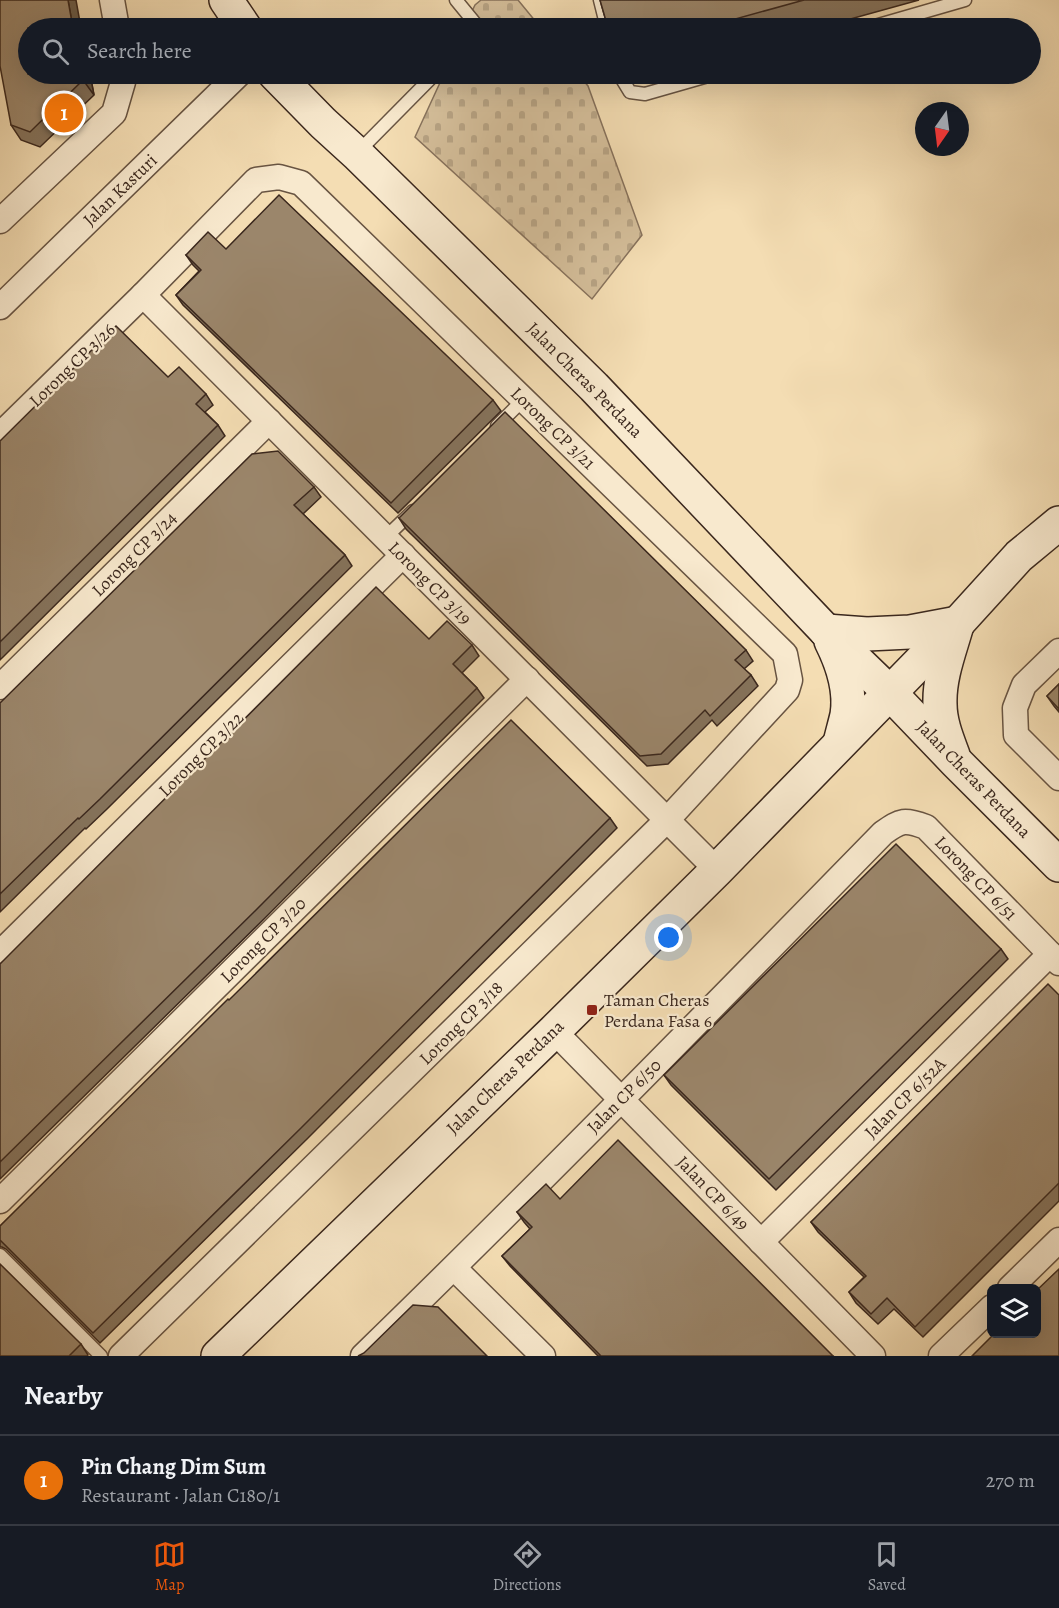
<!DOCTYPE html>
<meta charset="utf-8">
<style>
body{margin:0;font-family:Alegreya,serif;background:#242831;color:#f1f3f6}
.controls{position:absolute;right:18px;bottom:18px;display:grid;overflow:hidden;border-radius:9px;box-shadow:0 6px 24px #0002}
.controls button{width:54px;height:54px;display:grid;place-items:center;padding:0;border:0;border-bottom:2px solid #363941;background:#171b24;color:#f1f3f6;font:30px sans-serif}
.compass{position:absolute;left:915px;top:102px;width:54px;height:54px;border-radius:50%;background:#171b24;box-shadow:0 6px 24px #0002;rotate:194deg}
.you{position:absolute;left:669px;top:938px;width:21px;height:21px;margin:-15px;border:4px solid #fff;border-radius:50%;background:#1a73e8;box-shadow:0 0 0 9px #1a73e833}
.badge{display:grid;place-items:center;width:39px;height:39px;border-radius:50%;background:#ea580c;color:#fff;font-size:20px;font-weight:700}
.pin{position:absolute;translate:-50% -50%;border:3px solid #fff;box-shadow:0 2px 6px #0006}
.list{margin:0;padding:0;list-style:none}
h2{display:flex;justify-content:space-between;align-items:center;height:78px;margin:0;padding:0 24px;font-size:26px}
h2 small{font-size:20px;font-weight:400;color:#9ea1a6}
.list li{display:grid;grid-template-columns:39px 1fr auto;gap:18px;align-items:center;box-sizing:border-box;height:90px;padding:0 24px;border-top:2px solid #363941}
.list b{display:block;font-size:22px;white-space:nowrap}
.list p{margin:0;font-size:20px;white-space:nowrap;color:#9ea1a6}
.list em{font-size:20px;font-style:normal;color:#9ea1a6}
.icon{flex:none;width:33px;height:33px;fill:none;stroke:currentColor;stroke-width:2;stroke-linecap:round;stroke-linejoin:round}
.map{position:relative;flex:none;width:1059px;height:1356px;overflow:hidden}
.search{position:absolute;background:#171b24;box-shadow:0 6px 24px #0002;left:18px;right:18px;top:18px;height:66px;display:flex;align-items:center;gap:15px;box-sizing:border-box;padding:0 21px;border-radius:33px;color:#9ea1a6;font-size:22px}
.sheet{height:168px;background:#171b24}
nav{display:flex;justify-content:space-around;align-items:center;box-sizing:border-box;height:84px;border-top:2px solid #363941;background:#171b24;font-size:16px;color:#9ea1a6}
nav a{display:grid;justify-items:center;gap:3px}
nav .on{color:#ea580c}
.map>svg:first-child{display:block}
.cemetery{fill:url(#cemetery-stones);stroke:#87725c;stroke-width:1.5}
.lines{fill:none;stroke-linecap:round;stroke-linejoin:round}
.lane-casing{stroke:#685442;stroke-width:15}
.street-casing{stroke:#685442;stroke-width:27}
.secondary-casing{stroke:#3a271d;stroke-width:36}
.lane{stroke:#f8e9ce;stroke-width:12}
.street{stroke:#f8e9ce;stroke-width:24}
.secondary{stroke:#f8e9ce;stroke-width:33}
.wall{fill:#85735c;stroke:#3a271d;stroke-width:1.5}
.shaded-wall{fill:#6c5e4b;stroke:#3a271d;stroke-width:1.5}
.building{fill:#9b866b;stroke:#3a271d;stroke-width:1.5}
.poi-dot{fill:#8f2418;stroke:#f8e9ce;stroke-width:2}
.labels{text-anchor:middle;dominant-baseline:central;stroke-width:4.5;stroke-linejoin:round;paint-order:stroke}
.street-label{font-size:18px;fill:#3a271d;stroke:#f8e9ce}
.poi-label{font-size:18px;fill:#3a271d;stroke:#f8e9ce;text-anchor:start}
</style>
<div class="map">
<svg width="1059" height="1356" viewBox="0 0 1059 1356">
<defs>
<pattern id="cemetery-stones" width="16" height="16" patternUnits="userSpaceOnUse" patternTransform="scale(1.5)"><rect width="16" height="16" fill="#d4be9a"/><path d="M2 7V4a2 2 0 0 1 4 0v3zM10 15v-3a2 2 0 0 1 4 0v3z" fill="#b7a384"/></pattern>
</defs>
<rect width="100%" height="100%" fill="#f4ddb3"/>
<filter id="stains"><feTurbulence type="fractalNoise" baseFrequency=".00333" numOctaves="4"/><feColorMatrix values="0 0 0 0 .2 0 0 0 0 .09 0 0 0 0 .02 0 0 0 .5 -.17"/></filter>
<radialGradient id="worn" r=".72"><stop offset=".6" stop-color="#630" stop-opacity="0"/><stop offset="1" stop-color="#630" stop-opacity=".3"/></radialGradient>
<g class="cemetery">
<polygon points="481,0 518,0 541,28 464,28 475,5"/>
<polygon points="444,74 578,74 588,86 642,235 592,299 415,137"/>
</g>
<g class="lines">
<defs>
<g id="lane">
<polyline points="456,0 479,28"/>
<polyline points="600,0 607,28"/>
<polyline points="868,28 965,0"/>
<polyline points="619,74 630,92 645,94 715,74"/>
<polyline points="357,153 435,74"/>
<polyline points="497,426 524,399"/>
<polyline points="385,538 413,511"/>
<polyline points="0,1255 101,1356"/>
</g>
<g id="street">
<polyline points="112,0 117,28"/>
<polyline points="0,221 114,113 123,82 122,74"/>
<polyline points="143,295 717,870"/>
<polyline points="0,307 239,74"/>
<polyline points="0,435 143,295 256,180 279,177 301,183 785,654 790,680 787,690 667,820 121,1356"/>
<polyline points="1059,651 1024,685 1015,708 1016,735 1059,778"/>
<polyline points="0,687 269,421"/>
<polyline points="0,953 403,555"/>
<polyline points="554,1031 873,1356"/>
<polyline points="0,1201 527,679"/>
<polyline points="761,1242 1050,954"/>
<polyline points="454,1268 543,1356"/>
<polyline points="1010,1288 1059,1240"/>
<path d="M 363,1356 C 539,1185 711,1009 883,833 C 901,820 905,819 926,827 L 1059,963"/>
<polyline points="941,1356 992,1307"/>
</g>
<g id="secondary">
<polyline points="226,0 245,28"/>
<polyline points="275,74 323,123 357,154 594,387 826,631 889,692 956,762 1059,865"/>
<polyline points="826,631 867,634 910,632 958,623"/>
<path d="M 831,641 C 842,663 851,690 847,715 C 845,724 842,734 840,743"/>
<path d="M 953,755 C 947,739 940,722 940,704 C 939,677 950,650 957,625"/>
<polyline points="218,1356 554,1031 717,870 958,623 1019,556 1059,523"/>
</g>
</defs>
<use href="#lane" class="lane-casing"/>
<use href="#street" class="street-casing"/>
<use href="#secondary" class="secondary-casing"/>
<use href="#lane" class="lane"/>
<use href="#street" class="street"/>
<use href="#secondary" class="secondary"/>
</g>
<g class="wall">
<polygon points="600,0 919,0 818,28 608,28"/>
<polygon points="28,74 90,74 94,95 40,147 21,140 11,125"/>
<polygon points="630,74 660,74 635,81"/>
<polygon points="226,249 493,400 501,411 398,513 183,305 176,295 199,271 193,265 186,255"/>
<polygon points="168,377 206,394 213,405 205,412 218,425 225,436 0,660 0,441"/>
<polygon points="314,487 321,497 303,514 345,555 352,566 107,809 86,829 85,828 0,912 0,703"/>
<polygon points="399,518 746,650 753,661 744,669 751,675 758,686 717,726 712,720 668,764 647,766 406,529"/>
<polygon points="429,639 472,645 479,656 462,673 477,688 484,698 265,918 0,1179 0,964"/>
<polygon points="1059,684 1059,712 1054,706 1047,696"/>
<polygon points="610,818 617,828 308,1138 100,1343 6,1249 2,1247 0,1247 0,1226 229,1000"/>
<polygon points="1001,949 1008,959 776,1190 671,1085 664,1075"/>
<polygon points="1059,995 1059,1201 923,1337 894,1309 878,1324 856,1303 849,1292 864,1277 818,1232 811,1222"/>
<polygon points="560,1199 833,1356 598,1356 510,1266 502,1256 530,1229 524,1222 517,1212"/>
<polygon points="81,1344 88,1355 87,1356 0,1356"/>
</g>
<g class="shaded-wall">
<polygon points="68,0 76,0 81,28 73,28"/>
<polygon points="82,74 90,74 94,95 83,80"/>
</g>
<g class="building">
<polygon points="0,0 68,0 73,28 28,28 28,74 82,74 83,80 30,132 11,125 0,66"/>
<polygon points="600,0 804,0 703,28 608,28"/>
<polygon points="279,195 493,400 391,503 176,295 201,270 186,255 208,232 226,249"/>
<polygon points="116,326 168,377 179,367 206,394 196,404 218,425 0,642 0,441"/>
<polygon points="505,412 746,650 735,660 751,675 710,716 705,710 661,754 640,756 399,518"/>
<polygon points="278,451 314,487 294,505 345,555 100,799 79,819 78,818 0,894 0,703 252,454"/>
<polygon points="376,587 429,639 447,621 472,645 453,664 477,688 258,908 0,1162 0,964"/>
<polygon points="1059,684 1059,709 1047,696"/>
<polygon points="511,720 610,818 301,1128 93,1333 0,1240 0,1226 228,999 229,1000"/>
<polygon points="896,844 1001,949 769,1179 664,1075"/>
<polygon points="1048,984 1059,995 1059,1183 915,1327 887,1298 871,1314 849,1292 866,1276 811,1222"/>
<polygon points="618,1140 833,1356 601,1356 502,1256 532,1227 517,1212 546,1184 560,1199"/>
<polygon points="0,1264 81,1344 69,1356 0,1356"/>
<polygon points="1059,1269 1059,1356 972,1356 994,1334 1036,1334 1036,1291"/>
<polygon points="413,1305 438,1307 487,1356 358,1356 364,1353"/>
</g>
<rect class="poi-dot" x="586" y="1004" width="12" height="12" rx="3"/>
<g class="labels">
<g class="street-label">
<text transform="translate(120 190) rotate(-44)">Jalan Kasturi</text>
<text transform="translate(72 365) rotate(-44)">Lorong CP 3/26</text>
<text transform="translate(585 380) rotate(45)">Jalan Cheras Perdana</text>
<text transform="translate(553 428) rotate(44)">Lorong CP 3/21</text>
<text transform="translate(134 554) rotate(-45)">Lorong CP 3/24</text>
<text transform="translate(430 583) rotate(45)">Lorong CP 3/19</text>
<text transform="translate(201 754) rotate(-45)">Lorong CP 3/22</text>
<text transform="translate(974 779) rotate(46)">Jalan Cheras Perdana</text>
<text transform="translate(976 878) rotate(46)">Lorong CP 6/51</text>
<text transform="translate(263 940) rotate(-45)">Lorong CP 3/20</text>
<text transform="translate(461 1023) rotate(-45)">Lorong CP 3/18</text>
<text transform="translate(505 1077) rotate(-44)">Jalan Cheras Perdana</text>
<text transform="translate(624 1096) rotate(-45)">Jalan CP 6/50</text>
<text transform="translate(905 1098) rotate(-45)">Jalan CP 6/52A</text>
<text transform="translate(713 1193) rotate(46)">Jalan CP 6/49</text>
</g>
<g class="poi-label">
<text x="604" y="1000">Taman Cheras<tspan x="604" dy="21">Perdana Fasa 6</tspan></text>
</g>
</g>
<rect width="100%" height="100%" filter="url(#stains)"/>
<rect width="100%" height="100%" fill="url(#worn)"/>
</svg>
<div class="controls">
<button><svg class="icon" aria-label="layers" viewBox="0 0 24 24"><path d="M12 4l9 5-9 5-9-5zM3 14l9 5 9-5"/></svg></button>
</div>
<svg class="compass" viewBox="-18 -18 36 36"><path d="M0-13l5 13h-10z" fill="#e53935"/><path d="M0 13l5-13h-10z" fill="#9ea1a6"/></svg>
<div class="you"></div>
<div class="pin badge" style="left:64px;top:113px;background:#e8710a">1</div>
<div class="search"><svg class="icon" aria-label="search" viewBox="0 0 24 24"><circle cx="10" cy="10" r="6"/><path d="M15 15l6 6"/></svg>Search here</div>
</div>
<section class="sheet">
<h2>Nearby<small></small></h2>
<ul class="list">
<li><span class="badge" style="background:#e8710a">1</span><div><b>Pin Chang Dim Sum</b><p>Restaurant · Jalan C180/1</p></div><em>270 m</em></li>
</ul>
</section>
<nav>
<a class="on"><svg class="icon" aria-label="map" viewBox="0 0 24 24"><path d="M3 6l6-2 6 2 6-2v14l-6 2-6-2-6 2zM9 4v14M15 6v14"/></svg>Map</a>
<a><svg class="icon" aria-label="directions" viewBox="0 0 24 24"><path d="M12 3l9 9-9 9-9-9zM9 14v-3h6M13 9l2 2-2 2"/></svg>Directions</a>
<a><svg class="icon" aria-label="saved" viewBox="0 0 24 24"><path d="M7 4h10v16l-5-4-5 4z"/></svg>Saved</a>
</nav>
